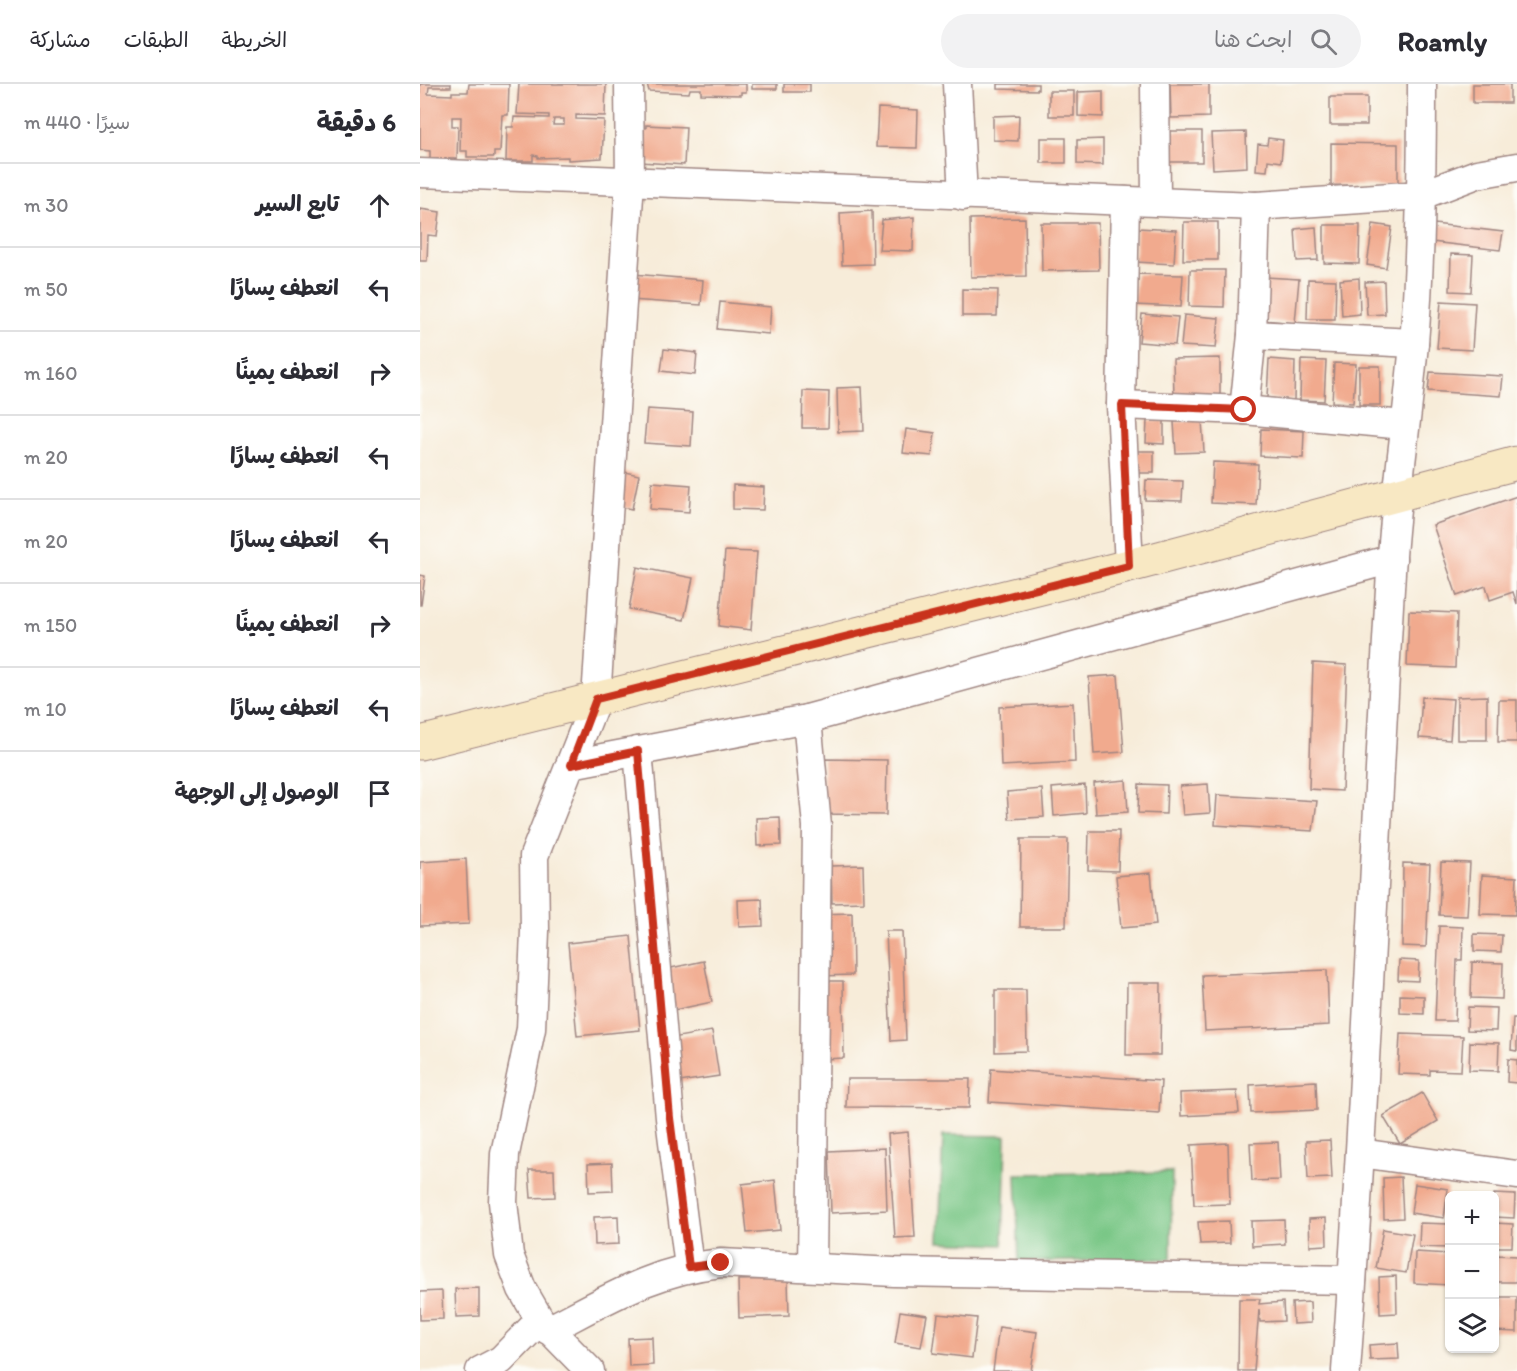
<!DOCTYPE html>
<html lang="ar">
<meta charset="utf-8">
<style>
body{margin:0;font-family:Itim,"Playpen Sans Arabic",sans-serif;background:#f2f2f3;color:#2b2b33;direction:rtl}
.controls{position:absolute;right:18px;bottom:18px;display:grid;overflow:hidden;border-radius:9px;box-shadow:0 2px 4px #0004}
.controls button{width:54px;height:54px;display:grid;place-items:center;padding:0;border:0;border-bottom:2px solid #e1e1e2;background:#fff;color:#2b2b33;font:30px sans-serif}
.stop{position:absolute;width:18px;height:18px;margin:-14px;border:4px solid #c8321e;border-radius:50%;background:#fff}
.stop.end{background:#c8321e;border-color:#fff;box-shadow:0 2px 6px #0008}
.list{margin:0;padding:0;list-style:none}
h2{display:flex;justify-content:space-between;align-items:center;height:78px;margin:0;padding:0 24px;font-size:26px}
h2 small{font-size:20px;font-weight:400;color:#7c7c81}
.list li{display:grid;grid-template-columns:39px 1fr auto;gap:18px;align-items:center;box-sizing:border-box;height:84px;padding:0 24px;border-top:2px solid #e1e1e2}
.list b{display:block;font-size:22px;white-space:nowrap}
.list em{font-size:20px;font-style:normal;color:#7c7c81}
.icon{flex:none;width:33px;height:33px;fill:none;stroke:currentColor;stroke-width:2;stroke-linecap:round;stroke-linejoin:round}
.map{position:relative;flex:none;width:1097px;height:1287px;overflow:hidden;direction:ltr}
header{display:flex;align-items:center;gap:36px;box-sizing:border-box;height:84px;padding:0 30px;background:#fff;border-bottom:2px solid #e1e1e2}
header strong{font-size:28px}
nav{display:flex;gap:33px;margin-inline-start:auto;font-size:21px}
.search{width:420px;height:54px;background:#f2f2f3;display:flex;align-items:center;gap:15px;box-sizing:border-box;padding:0 21px;border-radius:33px;color:#7c7c81;font-size:22px}
main{display:flex}
aside{flex:1;background:#fff}
.map>svg:first-child{display:block}
.green{fill:#7ac787;stroke:#627359;stroke-width:1.5}
.building{fill:#f1aa8e;fill-rule:evenodd}
.lines{fill:none;stroke-linecap:round;stroke-linejoin:round}
.street-casing{stroke:#a08682;stroke-width:31}
.secondary-casing{stroke:#a08682;stroke-width:35}
.street{stroke:#fff;stroke-width:28}
.secondary{stroke:#f8e8c3;stroke-width:33}
.route{stroke:#c8321e;stroke-width:8}
</style>
<header>
<strong>Roamly</strong>
<div class="search"><svg class="icon" aria-label="search" viewBox="0 0 24 24"><circle cx="10" cy="10" r="6"/><path d="M15 15l6 6"/></svg>ابحث هنا</div>
<nav><a>الخريطة</a><a>الطبقات</a><a>مشاركة</a></nav>
</header>
<main>
<div class="map">
<svg width="1097" height="1287" viewBox="0 0 1097 1287">
<rect width="100%" height="100%" fill="#fdfcf7"/>
<filter id="ink" filterUnits="userSpaceOnUse"><feTurbulence type="fractalNoise" baseFrequency=".0167" numOctaves="2"/><feDisplacementMap in="SourceGraphic" scale="12" xChannelSelector="R" yChannelSelector="G"/><feConvolveMatrix kernelMatrix="1 2 1 2 8 2 1 2 1" color-interpolation-filters="sRGB"/></filter>
<filter id="wash" filterUnits="userSpaceOnUse"><feTurbulence type="fractalNoise" baseFrequency=".008" numOctaves="4" result="noise"/><feDisplacementMap in="SourceGraphic" scale="24" xChannelSelector="R" yChannelSelector="G"/><feGaussianBlur stdDeviation="1.35" result="paint"/><feColorMatrix in="noise" values="0 0 0 0 0 0 0 0 0 0 0 0 0 0 0 0 0 1.4 0 .05"/><feComposite in="paint" operator="in"/></filter>
<g filter="url(#wash)">
<rect width="100%" height="100%" fill="#f7ecd9"/>
<g class="green">
<polygon points="523,1051 586,1052 583,1161 519,1158"/>
<polygon points="752,1088 751,1175 599,1178 596,1090"/>
</g>
<g id="blocks">
<g class="building">
<polygon points="0,0 31,0 31,3 9,3 8,10 32,11 32,8 48,8 49,0 89,0 88,31 82,31 80,68 74,68 74,73 47,73 47,67 40,67 41,33 32,33 32,42 38,42 37,75 10,75 10,67 0,66"/>
<path d="M 99,0 L 186,0 L 185,32 L 156,31 L 156,35 L 184,36 L 182,74 L 148,76 L 148,73 L 118,74 L 118,72 L 113,71 L 113,77 L 86,77 L 87,43 L 93,43 L 94,33 L 129,34 L 129,31 L 97,30 ZM 134,35 L 144,35 L 144,41 L 133,41 Z"/>
<polygon points="227,0 326,0 326,8 321,8 321,11 281,10 281,5 270,5 269,9 229,7"/>
<rect x="332" y="0" width="25" height="5"/>
<rect x="364" y="0" width="26" height="8"/>
<polygon points="578,0 618,0 618,6 578,5"/>
<polygon points="750,0 789,0 789,33 751,34"/>
<rect x="1053" y="0" width="37" height="19"/>
<rect x="629" y="7" width="25" height="25"/>
<polygon points="683,7 683,33 658,32 658,8"/>
<rect x="910" y="13" width="37" height="28"/>
<polygon points="458,24 498,26 497,64 456,63"/>
<polygon points="599,31 598,57 573,56 573,32"/>
<polygon points="226,41 266,43 264,81 221,78 222,44 226,44"/>
<rect x="748" y="47" width="34" height="31"/>
<polygon points="826,48 827,83 793,85 791,49"/>
<rect x="621" y="54" width="25" height="25"/>
<polygon points="848,54 863,56 861,78 848,76 847,87 836,86 838,60 847,61"/>
<polygon points="683,55 683,81 657,80 657,56"/>
<polygon points="911,59 978,60 978,102 911,101"/>
<polygon points="0,125 20,128 17,152 8,151 7,177 0,177"/>
<polygon points="452,127 453,180 422,181 420,129"/>
<polygon points="494,133 493,167 459,166 462,136"/>
<polygon points="605,134 606,192 551,193 550,135"/>
<polygon points="764,138 798,138 798,176 763,176"/>
<polygon points="621,139 678,139 679,186 622,187"/>
<polygon points="953,140 972,143 966,184 947,181"/>
<polygon points="1014,140 1083,148 1080,166 1012,158"/>
<polygon points="904,141 940,141 939,180 904,179"/>
<polygon points="896,143 898,176 877,177 875,145"/>
<polygon points="717,144 756,146 754,180 715,178"/>
<polygon points="1031,170 1053,171 1051,208 1030,207"/>
<polygon points="770,186 805,186 804,223 769,222"/>
<polygon points="213,190 283,196 281,221 211,216"/>
<polygon points="716,190 763,191 761,223 714,221"/>
<polygon points="845,193 879,195 875,239 842,236"/>
<polygon points="939,194 940,230 922,232 920,196"/>
<polygon points="888,195 916,196 915,235 887,235"/>
<polygon points="964,197 965,230 947,231 945,198"/>
<polygon points="542,205 578,206 577,232 542,232"/>
<polygon points="1021,217 1055,219 1052,266 1017,264"/>
<polygon points="300,218 351,223 349,250 297,245"/>
<polygon points="722,230 758,233 755,261 719,258"/>
<polygon points="764,231 799,234 796,264 761,262"/>
<polygon points="244,265 277,269 275,291 241,287"/>
<polygon points="800,274 800,311 754,312 753,275"/>
<polygon points="849,275 875,277 874,316 847,314"/>
<polygon points="881,276 906,277 904,317 880,316"/>
<polygon points="914,279 936,280 933,319 912,318"/>
<rect x="939" y="282" width="21" height="39"/>
<polygon points="1010,288 1083,292 1081,312 1008,307"/>
<polygon points="442,303 444,347 418,348 417,304"/>
<polygon points="383,307 409,308 408,344 382,344"/>
<polygon points="227,325 273,328 271,362 224,359"/>
<polygon points="727,336 744,337 744,360 726,359"/>
<polygon points="782,336 784,368 756,369 754,338"/>
<polygon points="486,345 515,349 512,372 483,369"/>
<polygon points="841,345 884,347 883,374 840,372"/>
<rect x="714" y="367" width="20" height="22"/>
<polygon points="793,378 838,380 836,421 791,419"/>
<polygon points="200,387 219,391 212,425 192,421"/>
<polygon points="726,396 763,397 762,417 725,416"/>
<polygon points="232,398 271,401 269,428 230,425"/>
<polygon points="313,401 344,403 343,426 313,425"/>
<polygon points="1097,412 1097,520 1093,508 1070,516 1066,502 1037,512 1013,441"/>
<polygon points="305,467 337,468 331,546 299,542"/>
<polygon points="217,483 273,494 264,536 209,525"/>
<polygon points="0,491 5,492 1,521 0,521"/>
<polygon points="989,527 1037,529 1035,584 987,582"/>
<polygon points="893,579 927,581 922,707 889,705"/>
<polygon points="698,591 704,668 674,670 669,593"/>
<polygon points="1067,612 1067,656 1037,656 1037,613"/>
<polygon points="1002,613 1033,615 1030,656 999,654"/>
<polygon points="1079,616 1097,616 1097,658 1078,658"/>
<polygon points="653,619 655,678 581,682 579,623"/>
<polygon points="403,675 467,676 466,731 403,730"/>
<polygon points="706,696 708,728 676,730 674,699"/>
<polygon points="719,700 747,701 746,730 718,729"/>
<polygon points="788,700 790,729 763,731 760,702"/>
<polygon points="665,701 666,729 634,732 632,704"/>
<polygon points="622,705 624,733 589,735 587,708"/>
<polygon points="797,711 897,717 893,747 795,741"/>
<polygon points="360,733 361,761 337,762 336,734"/>
<polygon points="669,747 699,747 698,787 668,786"/>
<polygon points="601,755 648,755 646,843 600,843"/>
<polygon points="46,775 49,840 0,842 0,778"/>
<polygon points="1021,778 1050,779 1047,832 1019,831"/>
<polygon points="983,779 1010,780 1006,863 982,862"/>
<polygon points="443,781 444,818 412,819 411,782"/>
<polygon points="731,789 736,841 701,844 696,792"/>
<polygon points="1062,791 1097,793 1095,831 1060,830"/>
<polygon points="342,815 343,842 319,843 318,816"/>
<polygon points="432,829 433,891 399,892 398,830"/>
<polygon points="1019,842 1043,843 1042,876 1037,876 1035,937 1015,937"/>
<polygon points="466,847 482,847 486,956 471,957"/>
<polygon points="1054,850 1082,851 1081,868 1054,867"/>
<polygon points="211,852 220,946 157,952 148,859"/>
<polygon points="979,876 999,877 998,897 978,896"/>
<polygon points="284,877 292,918 254,926 246,885"/>
<polygon points="1052,878 1083,879 1082,915 1051,914"/>
<polygon points="907,886 909,941 785,947 782,891"/>
<polygon points="404,897 423,897 424,974 404,975"/>
<polygon points="707,899 741,899 740,971 706,971"/>
<polygon points="575,906 606,906 607,967 575,968"/>
<polygon points="980,911 1004,912 1004,930 980,929"/>
<polygon points="1048,923 1077,924 1076,947 1047,946"/>
<polygon points="1093,934 1097,934 1097,967 1091,966"/>
<polygon points="292,947 299,992 253,999 246,955"/>
<polygon points="980,950 1043,952 1041,987 1010,986 1010,991 978,990"/>
<polygon points="1050,958 1079,959 1078,987 1049,986"/>
<polygon points="1088,975 1097,976 1097,999 1087,998"/>
<polygon points="571,985 741,997 739,1029 569,1018"/>
<polygon points="427,995 550,995 549,1024 426,1023"/>
<polygon points="896,997 897,1026 831,1029 830,1001"/>
<polygon points="817,1007 819,1029 761,1032 760,1009"/>
<polygon points="1002,1009 1018,1037 980,1060 963,1032"/>
<polygon points="488,1048 495,1153 475,1154 468,1050"/>
<polygon points="910,1056 912,1094 888,1095 886,1057"/>
<polygon points="858,1058 860,1096 832,1097 830,1059"/>
<polygon points="808,1059 810,1120 774,1121 771,1061"/>
<polygon points="465,1064 467,1126 411,1129 409,1067"/>
<polygon points="192,1079 193,1107 169,1108 168,1080"/>
<polygon points="109,1086 134,1086 135,1113 111,1114"/>
<polygon points="981,1093 983,1134 964,1135 963,1094"/>
<polygon points="355,1096 360,1146 327,1149 322,1100"/>
<polygon points="995,1100 1028,1105 1024,1134 991,1129"/>
<polygon points="1074,1110 1095,1111 1094,1134 1074,1133"/>
<polygon points="198,1132 199,1160 175,1161 174,1133"/>
<polygon points="906,1134 907,1161 890,1162 889,1135"/>
<polygon points="864,1136 865,1160 832,1162 831,1137"/>
<polygon points="809,1137 810,1159 780,1160 778,1138"/>
<polygon points="1000,1139 1029,1140 1029,1164 999,1163"/>
<polygon points="1074,1139 1093,1140 1092,1163 1074,1163"/>
<polygon points="963,1145 993,1150 986,1189 956,1184"/>
<polygon points="995,1168 1029,1170 1029,1201 994,1199"/>
<polygon points="1074,1171 1097,1172 1096,1198 1074,1198"/>
<polygon points="976,1192 977,1229 960,1230 959,1193"/>
<polygon points="368,1195 369,1232 319,1234 318,1196"/>
<polygon points="59,1204 59,1232 36,1233 35,1205"/>
<polygon points="22,1207 23,1235 0,1236 0,1208"/>
<polygon points="1074,1213 1097,1213 1097,1248 1074,1247"/>
<polygon points="819,1215 840,1215 839,1220 863,1218 864,1237 840,1238 839,1225 834,1287 818,1287"/>
<polygon points="890,1218 891,1239 873,1240 872,1219"/>
<polygon points="480,1227 507,1231 501,1263 475,1259"/>
<polygon points="518,1230 557,1234 552,1274 513,1269"/>
<polygon points="579,1243 617,1248 611,1287 573,1287"/>
<polygon points="232,1253 233,1281 209,1282 208,1254"/>
<polygon points="978,1259 979,1275 950,1276 949,1261"/>
</g>
</g>
</g>
<g filter="url(#ink)">
<use href="#blocks" fill-opacity="0" stroke="#a08682" stroke-width="1.5"/>
<g class="lines">
<defs>
<g id="street">
<polyline points="537,0 543,112"/>
<polyline points="735,0 736,116"/>
<polyline points="0,89 836,122 1002,111 1057,90 1097,83"/>
<polyline points="705,117 701,321 709,482"/>
<polyline points="832,251 994,259"/>
<polyline points="701,321 824,326 984,341"/>
<polyline points="824,326 832,251 836,122"/>
<polyline points="218,667 250,1034 269,1183"/>
<polyline points="151,680 387,635"/>
<polyline points="940,1069 1097,1091"/>
<polyline points="392,1183 397,742 387,635 972,475"/>
<path d="M 128,1246 C 188,1215 234,1186 301,1179 L 474,1188 L 932,1196"/>
<polyline points="60,1287 81,1276 120,1236"/>
<polyline points="170,1287 120,1236 102,1205 89,1171 83,1118 85,1070 111,945 115,847 114,772 176,615 210,97 209,0"/>
<path d="M 926,1287 C 946,1015 955,743 972,472 C 977,400 988,330 994,259 C 1001,173 1002,86 1002,0"/>
</g>
<polyline id="secondary" points="0,659 709,482 1097,379"/>
</defs>
<use href="#street" class="street-casing"/>
<use href="#secondary" class="secondary-casing"/>
<use href="#street" class="street"/>
<use href="#secondary" class="secondary"/>
</g>
</g>
<g class="lines" filter="url(#ink)">
<polyline class="route" points="301,1179 269,1183 250,1034 218,667 151,681 176,615 709,482 702,321 824,326"/>
</g>
</svg>
<div class="controls">
<button>+</button>
<button>−</button>
<button><svg class="icon" aria-label="layers" viewBox="0 0 24 24"><path d="M12 4l9 5-9 5-9-5zM3 14l9 5 9-5"/></svg></button>
</div>
<div class="stop" style="left:824px;top:326px"></div>
<div class="stop end" style="left:301px;top:1179px"></div>
</div>
<aside>
<h2>6 دقيقة<small>سيرًا · 440 m</small></h2>
<ul class="list">
<li><svg class="icon" aria-label="ahead" viewBox="0 0 24 24"><path d="M12 20V5M6 11l6-6 6 6"/></svg><div><b>تابع السير</b></div><em>30 m</em></li>
<li><svg class="icon" aria-label="left" viewBox="0 0 24 24"><path d="M17 20v-9H6M10 6l-5 5 5 5"/></svg><div><b>انعطف يسارًا</b></div><em>50 m</em></li>
<li><svg class="icon" aria-label="right" viewBox="0 0 24 24"><path d="M7 20v-9h11M14 6l5 5-5 5"/></svg><div><b>انعطف يمينًا</b></div><em>160 m</em></li>
<li><svg class="icon" aria-label="left" viewBox="0 0 24 24"><path d="M17 20v-9H6M10 6l-5 5 5 5"/></svg><div><b>انعطف يسارًا</b></div><em>20 m</em></li>
<li><svg class="icon" aria-label="left" viewBox="0 0 24 24"><path d="M17 20v-9H6M10 6l-5 5 5 5"/></svg><div><b>انعطف يسارًا</b></div><em>20 m</em></li>
<li><svg class="icon" aria-label="right" viewBox="0 0 24 24"><path d="M7 20v-9h11M14 6l5 5-5 5"/></svg><div><b>انعطف يمينًا</b></div><em>150 m</em></li>
<li><svg class="icon" aria-label="left" viewBox="0 0 24 24"><path d="M17 20v-9H6M10 6l-5 5 5 5"/></svg><div><b>انعطف يسارًا</b></div><em>10 m</em></li>
<li><svg class="icon" aria-label="arrive" viewBox="0 0 24 24"><path d="M6 21V4h12l-3 4 3 4H6"/></svg><div><b>الوصول إلى الوجهة</b></div></li>
</ul>
</aside>
</main>
